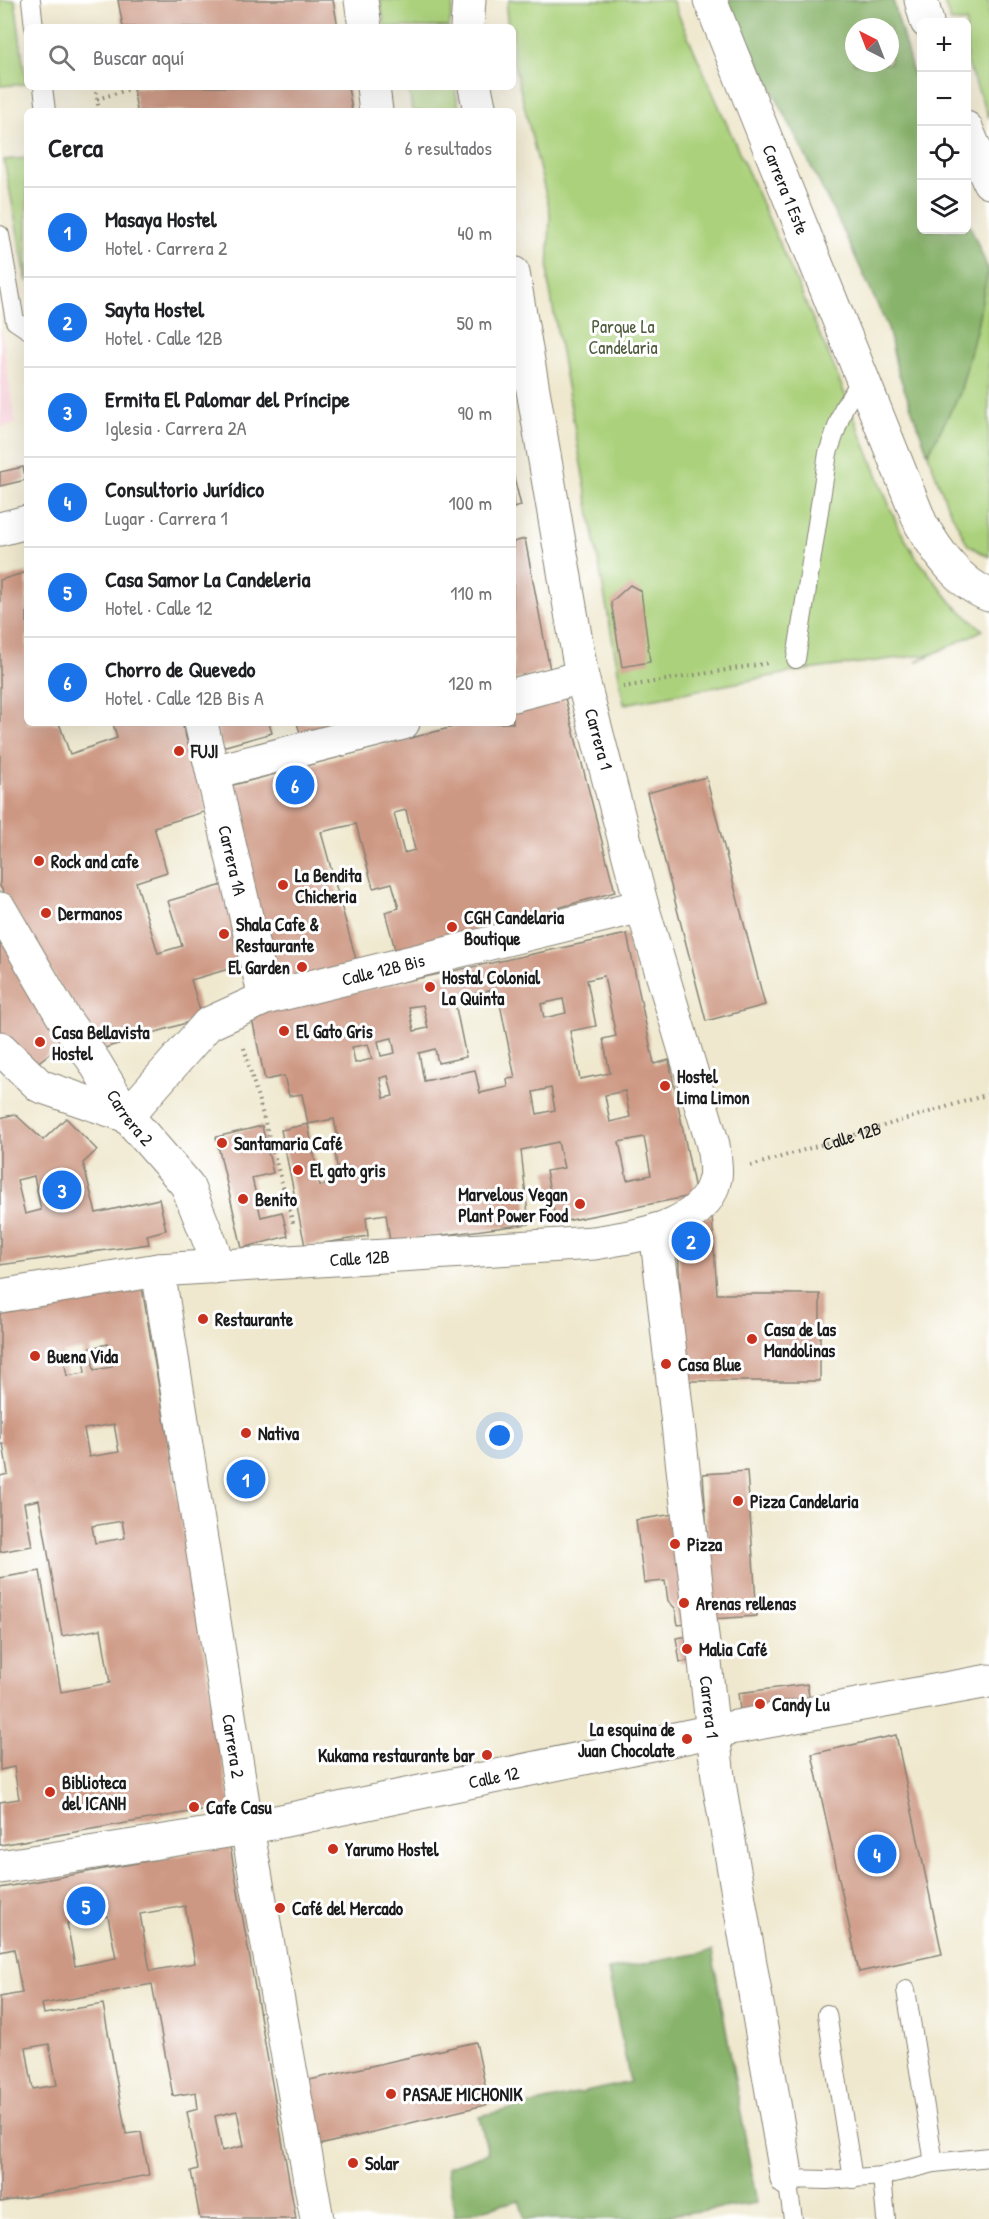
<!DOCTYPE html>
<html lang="es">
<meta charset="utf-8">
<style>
body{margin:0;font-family:"Patrick Hand",sans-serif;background:#f2f2f2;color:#202124}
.controls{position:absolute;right:18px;top:18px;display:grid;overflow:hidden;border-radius:9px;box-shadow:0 6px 24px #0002}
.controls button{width:54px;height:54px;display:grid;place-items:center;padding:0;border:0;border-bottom:2px solid #e0e0e0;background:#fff;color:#202124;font:30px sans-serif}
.compass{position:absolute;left:845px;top:18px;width:54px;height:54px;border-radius:50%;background:#fff;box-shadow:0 6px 24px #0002;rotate:318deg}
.you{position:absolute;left:500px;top:1436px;width:21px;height:21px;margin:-15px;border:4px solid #fff;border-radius:50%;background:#1a73e8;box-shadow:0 0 0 9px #1a73e833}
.badge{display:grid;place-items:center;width:39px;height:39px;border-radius:50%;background:#1a73e8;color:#fff;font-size:20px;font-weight:700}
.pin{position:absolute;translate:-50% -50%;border:3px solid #fff;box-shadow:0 2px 6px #0006}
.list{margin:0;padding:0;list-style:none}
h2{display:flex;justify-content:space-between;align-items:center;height:78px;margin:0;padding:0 24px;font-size:26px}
h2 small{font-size:20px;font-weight:400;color:#757577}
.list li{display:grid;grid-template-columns:39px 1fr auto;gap:18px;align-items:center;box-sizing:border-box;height:90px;padding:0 24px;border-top:2px solid #e0e0e0}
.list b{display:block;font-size:22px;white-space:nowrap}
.list p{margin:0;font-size:20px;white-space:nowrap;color:#757577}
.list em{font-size:20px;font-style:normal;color:#757577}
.icon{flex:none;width:33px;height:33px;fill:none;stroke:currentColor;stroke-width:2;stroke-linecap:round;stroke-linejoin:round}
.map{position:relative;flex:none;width:989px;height:2219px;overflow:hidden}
.search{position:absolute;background:#fff;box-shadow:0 6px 24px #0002;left:24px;top:24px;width:492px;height:66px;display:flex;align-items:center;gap:15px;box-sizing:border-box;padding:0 21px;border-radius:9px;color:#757577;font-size:22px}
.panel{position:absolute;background:#fff;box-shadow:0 6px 24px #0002;left:24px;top:108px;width:492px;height:618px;border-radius:9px}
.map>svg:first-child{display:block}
.built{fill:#f6cfd8}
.green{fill:#abd17b;stroke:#64764c;stroke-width:1.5}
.forest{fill:#88b36b;stroke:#526844;stroke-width:1.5;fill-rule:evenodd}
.building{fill:#cd9883;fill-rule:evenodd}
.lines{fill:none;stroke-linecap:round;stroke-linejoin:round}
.lane-casing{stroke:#868275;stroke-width:20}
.street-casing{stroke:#868275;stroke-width:35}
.path{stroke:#868275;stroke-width:4;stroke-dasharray:1.5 4.5;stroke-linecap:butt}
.lane{stroke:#fff;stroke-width:18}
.street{stroke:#fff;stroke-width:33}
.poi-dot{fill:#c8321e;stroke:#fff;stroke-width:2}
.labels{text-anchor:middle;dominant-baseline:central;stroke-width:6;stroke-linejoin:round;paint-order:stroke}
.street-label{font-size:18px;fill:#1c1c1c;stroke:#fff}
.park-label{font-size:18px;fill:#4e5b3d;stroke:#fff}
.poi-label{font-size:18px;font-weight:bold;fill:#1c1c1c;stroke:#fff;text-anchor:start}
</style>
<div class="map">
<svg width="989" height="2219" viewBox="0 0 989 2219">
<rect width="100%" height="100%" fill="#fff"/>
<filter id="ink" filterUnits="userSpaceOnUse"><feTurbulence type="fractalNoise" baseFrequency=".0167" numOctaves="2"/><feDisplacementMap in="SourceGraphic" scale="12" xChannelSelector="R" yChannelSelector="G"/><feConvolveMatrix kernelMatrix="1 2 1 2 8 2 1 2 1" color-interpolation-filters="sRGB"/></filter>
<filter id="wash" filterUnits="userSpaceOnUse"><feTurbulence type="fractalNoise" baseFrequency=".008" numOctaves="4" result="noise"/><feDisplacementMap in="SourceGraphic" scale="24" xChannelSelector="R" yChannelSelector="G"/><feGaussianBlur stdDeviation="1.35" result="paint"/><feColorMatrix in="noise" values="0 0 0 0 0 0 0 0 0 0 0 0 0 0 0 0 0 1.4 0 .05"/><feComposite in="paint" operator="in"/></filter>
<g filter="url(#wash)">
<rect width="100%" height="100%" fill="#efe8ce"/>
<polygon class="built" points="0,325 16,424 0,427"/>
<g class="green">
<polygon points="0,0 15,0 26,84 0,86"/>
<polygon points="380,0 454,0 449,27 385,27"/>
<polygon points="509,0 672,0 834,367 898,527 916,557 952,603 983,630 916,662 931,654 799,671 624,704 548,280 550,212 513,60 513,27 508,27 506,9"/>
<polygon points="943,0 989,0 989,118 967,62 966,22 951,22"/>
<polygon points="409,87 455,87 459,111 412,111"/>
<polygon points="27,158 27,282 4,160"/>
<polygon points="988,269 989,272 989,557 968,545 947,505 928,454 960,393 977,326"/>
</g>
<g class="forest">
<path d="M 727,0 L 893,0 L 921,103 L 922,230 L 966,230 L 967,218 L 988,269 L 977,326 L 960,393 L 928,454 L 897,369 L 888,328 L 842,228 ZM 854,27 L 890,27 L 890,63 L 854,63 Z"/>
<polygon points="712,1951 757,2203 642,2219 525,2219 519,2200 455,2217 447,2167 488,2153 479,2116 630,2082 608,1970"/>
</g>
<g id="blocks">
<g class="building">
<polygon points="118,0 333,0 338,27 123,27"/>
<polygon points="133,87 348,87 352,111 137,111"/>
<polygon points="23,467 26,480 0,486 0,472"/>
<polygon points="513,473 521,506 513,508"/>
<polygon points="525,539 550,670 513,680 513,542"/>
<polygon points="27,572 27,723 59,723 70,754 117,738 113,723 182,723 207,811 154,827 167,872 136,882 158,953 182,946 168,901 223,885 246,964 191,980 202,1018 98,1050 0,886 0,580"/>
<polygon points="630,585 641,591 650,662 622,667 611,602"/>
<path d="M 565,698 L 615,892 L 396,953 L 385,912 L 399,908 L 392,883 L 373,888 L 356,824 L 321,832 L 357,963 L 278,985 L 226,787 L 468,723 L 513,723 L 513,711 ZM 406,810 L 415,850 L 404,853 L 394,813 Z"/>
<polygon points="215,723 269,723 272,733 222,747"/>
<polygon points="297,723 346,723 301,736"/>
<polygon points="706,777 765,1005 706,1021 647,793"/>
<polygon points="0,926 64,1042 31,1068 0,1038"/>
<path d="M 627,934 L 654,1064 L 669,1060 L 696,1195 L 556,1223 L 546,1171 L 564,1168 L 558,1142 L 521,1150 L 529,1224 L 390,1242 L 386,1214 L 366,1217 L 368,1236 L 305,1246 L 281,1130 L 308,1124 L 320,1186 L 339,1181 L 334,1145 L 339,1144 L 334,1119 L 308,1124 L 302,1094 L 289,1096 L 284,1076 L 265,1080 L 251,1014 ZM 604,976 L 616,1036 L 603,1039 L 610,1073 L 580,1079 L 570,1031 L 596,1026 L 587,980 ZM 497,989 L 515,1078 L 507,1079 L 508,1087 L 480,1093 L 475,1070 L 424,1081 L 419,1053 L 435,1049 L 438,1063 L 466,1057 L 454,998 ZM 563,999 L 566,1013 L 544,1018 L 541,1004 ZM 423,1005 L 428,1028 L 414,1031 L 409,1007 ZM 392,1038 L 395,1053 L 381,1056 L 378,1041 ZM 368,1044 L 372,1059 L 355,1063 L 352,1047 ZM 388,1076 L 393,1096 L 384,1098 L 380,1078 ZM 551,1088 L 555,1110 L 537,1114 L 533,1092 ZM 625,1091 L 630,1117 L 610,1122 L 605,1095 ZM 644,1137 L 651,1175 L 627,1180 L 619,1142 Z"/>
<path d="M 15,1114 L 43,1140 L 66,1118 L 97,1150 L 83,1163 L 96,1213 L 159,1199 L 166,1230 L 147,1235 L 149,1244 L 0,1265 L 0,1118 ZM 34,1176 L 41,1210 L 25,1214 L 17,1180 Z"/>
<polygon points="262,1126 273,1173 252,1178 261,1217 282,1212 288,1236 242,1248 216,1137"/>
<polygon points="712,1215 717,1294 820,1294 820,1381 685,1381 677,1228"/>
<path d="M 142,1288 L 230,1805 L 0,1845 L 0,1802 L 19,1799 L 14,1767 L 0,1770 L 0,1578 L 40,1571 L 61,1692 L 110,1683 L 101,1629 L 62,1636 L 39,1500 L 24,1503 L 32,1546 L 0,1552 L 0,1476 L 8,1474 L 3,1444 L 0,1444 L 0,1313 ZM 108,1344 L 112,1367 L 94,1370 L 90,1348 ZM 82,1350 L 85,1373 L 67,1376 L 63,1353 ZM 114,1424 L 119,1452 L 89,1457 L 84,1429 ZM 122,1521 L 125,1538 L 95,1543 L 92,1526 Z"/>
<polygon points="747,1471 757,1616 713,1619 703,1474"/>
<polygon points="680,1513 695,1623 678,1625 675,1608 668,1601 665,1581 644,1583 636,1520"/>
<polygon points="694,1635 698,1660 680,1662 676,1638"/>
<polygon points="807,1684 811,1708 741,1718 738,1693"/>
<polygon points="896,1735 942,1954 859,1972 812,1754"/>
<path d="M 230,1846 L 296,2219 L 200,2219 L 191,2171 L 198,2169 L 187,2112 L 198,2109 L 196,2092 L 173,2096 L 152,1984 L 42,2004 L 44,2014 L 103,2004 L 126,2134 L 141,2132 L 149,2175 L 0,2202 L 0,1997 L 22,1993 L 14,1949 L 0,1952 L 0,1888 ZM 185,1906 L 195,1963 L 150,1971 L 140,1914 ZM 108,1916 L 116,1958 L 75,1966 L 67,1923 ZM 49,2044 L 57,2085 L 33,2089 L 26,2048 ZM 237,2111 L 244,2146 L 222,2151 L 215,2116 Z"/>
<polygon points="476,2042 489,2104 311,2147 292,2084"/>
</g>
</g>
</g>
<g filter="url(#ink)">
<use href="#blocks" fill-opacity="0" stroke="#868275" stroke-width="1.5"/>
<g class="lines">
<defs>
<g id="lane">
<polyline points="31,0 34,27"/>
<polyline points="43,87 46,111"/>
<polyline points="0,235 15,321 27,329"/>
<polyline points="796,659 828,453 844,407 862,379"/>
<polyline points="906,1990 934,2163"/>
<polyline points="827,2014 853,2179"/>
<polyline points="882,2176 886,2219"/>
<polyline points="793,2219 787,2179 827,2180 882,2176 934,2163 989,2157"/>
</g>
<g id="street">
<polyline points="361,0 365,27"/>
<path id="s2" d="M 710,0 L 921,524 C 937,551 958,583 989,595"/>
<polyline points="921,0 927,22"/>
<polyline points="467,27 469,0"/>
<polyline points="373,87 376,111"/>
<polyline points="475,87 480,111"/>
<polyline points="966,128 989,182"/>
<polyline points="0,529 27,522"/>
<polyline points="513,695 582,677"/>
<path id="s3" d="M 201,723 L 265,998"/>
<polyline points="214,772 403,723"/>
<path id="s4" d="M 0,909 L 63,1017 L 94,1061 L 127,1116 L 187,1185 L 213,1250 L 214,1267"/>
<path id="s5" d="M 0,1048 L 40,1086 L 127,1116 L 208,1024 L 265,998 L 642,906"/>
<path id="s6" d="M 656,1230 L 718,1777 L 787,2179"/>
<path id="s7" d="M 158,1270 L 247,1828 L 317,2219"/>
<path id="s8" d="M 0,1296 L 158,1270 L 594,1243 C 634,1236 705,1229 715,1178 C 717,1169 714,1155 713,1145 L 642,906 L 582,677 L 513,273"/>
<path id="s9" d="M 0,1867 L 247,1828 L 714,1731 L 989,1681"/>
</g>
</defs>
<use href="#lane" class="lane-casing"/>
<use href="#street" class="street-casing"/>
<g class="path">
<polyline points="93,87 96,91 99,111"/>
<polyline points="97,99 133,88"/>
<polyline points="623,687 769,663"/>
<polyline points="244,1048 294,1226"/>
<path id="s1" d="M 751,1166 L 989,1094"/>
</g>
<use href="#lane" class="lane"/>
<use href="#street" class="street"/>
</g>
</g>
<g class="poi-dot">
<circle cx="179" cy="751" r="6"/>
<circle cx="39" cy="861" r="6"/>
<circle cx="283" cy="885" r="6"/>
<circle cx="46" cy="913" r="6"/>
<circle cx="452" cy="927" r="6"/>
<circle cx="224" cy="934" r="6"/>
<circle cx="302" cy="967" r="6"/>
<circle cx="430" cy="987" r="6"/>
<circle cx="284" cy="1031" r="6"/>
<circle cx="40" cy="1042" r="6"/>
<circle cx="665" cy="1086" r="6"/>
<circle cx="222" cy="1143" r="6"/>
<circle cx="298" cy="1170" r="6"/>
<circle cx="243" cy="1199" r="6"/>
<circle cx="580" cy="1204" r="6"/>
<circle cx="203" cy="1319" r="6"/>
<circle cx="752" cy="1339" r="6"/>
<circle cx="35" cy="1356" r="6"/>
<circle cx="666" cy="1364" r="6"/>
<circle cx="246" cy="1433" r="6"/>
<circle cx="738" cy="1501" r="6"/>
<circle cx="675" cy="1544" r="6"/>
<circle cx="684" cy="1603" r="6"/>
<circle cx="687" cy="1649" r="6"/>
<circle cx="760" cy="1704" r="6"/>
<circle cx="687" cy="1739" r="6"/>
<circle cx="487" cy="1755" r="6"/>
<circle cx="50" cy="1792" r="6"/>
<circle cx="194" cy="1807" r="6"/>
<circle cx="333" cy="1849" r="6"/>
<circle cx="280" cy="1908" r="6"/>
<circle cx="391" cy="2094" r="6"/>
<circle cx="353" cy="2163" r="6"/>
</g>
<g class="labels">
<g class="street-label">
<text stroke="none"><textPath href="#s2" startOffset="204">Carrera 1 Este</textPath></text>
<text transform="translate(599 739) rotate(75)">Carrera 1</text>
<text stroke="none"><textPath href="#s3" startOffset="141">Carrera 1A</textPath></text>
<text stroke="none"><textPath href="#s5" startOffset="454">Calle 12B Bis</textPath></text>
<text stroke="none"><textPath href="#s4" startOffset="246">Carrera 2</textPath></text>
<text stroke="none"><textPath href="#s1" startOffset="105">Calle 12B</textPath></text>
<text stroke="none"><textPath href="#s8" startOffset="362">Calle 12B</textPath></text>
<text stroke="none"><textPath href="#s6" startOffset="480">Carrera 1</textPath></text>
<text stroke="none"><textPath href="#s7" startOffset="482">Carrera 2</textPath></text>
<text stroke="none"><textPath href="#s9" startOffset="502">Calle 12</textPath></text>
</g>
<g class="park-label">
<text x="623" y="326">Parque La<tspan x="623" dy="21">Candelaria</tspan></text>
</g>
<g class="poi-label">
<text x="191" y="751">FUJI</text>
<text x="51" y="861">Rock and cafe</text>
<text x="295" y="875">La Bendita<tspan x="295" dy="21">Chicheria</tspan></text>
<text x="58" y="913">Dermanos</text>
<text x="464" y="917">CGH Candelaria<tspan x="464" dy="21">Boutique</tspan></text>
<text x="236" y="924">Shala Cafe &amp;<tspan x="236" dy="21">Restaurante</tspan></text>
<text x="290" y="967" text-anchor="end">El Garden</text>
<text x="442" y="977">Hostal Colonial<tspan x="442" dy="21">La Quinta</tspan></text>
<text x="296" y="1031">El Gato Gris</text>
<text x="52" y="1032">Casa Bellavista<tspan x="52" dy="21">Hostel</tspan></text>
<text x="677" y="1076">Hostel<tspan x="677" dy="21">Lima Limon</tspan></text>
<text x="234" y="1143">Santamaria Café</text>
<text x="310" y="1170">El gato gris</text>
<text x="568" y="1194" text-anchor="end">Marvelous Vegan<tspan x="568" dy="21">Plant Power Food</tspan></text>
<text x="255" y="1199">Benito</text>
<text x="215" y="1319">Restaurante</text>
<text x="764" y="1329">Casa de las<tspan x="764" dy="21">Mandolinas</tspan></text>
<text x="47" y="1356">Buena Vida</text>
<text x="678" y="1364">Casa Blue</text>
<text x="258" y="1433">Nativa</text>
<text x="750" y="1501">Pizza Candelaria</text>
<text x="687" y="1544">Pizza</text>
<text x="696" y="1603">Arenas rellenas</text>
<text x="699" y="1649">Malia Café</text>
<text x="772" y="1704">Candy Lu</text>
<text x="675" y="1729" text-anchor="end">La esquina de<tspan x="675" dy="21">Juan Chocolate</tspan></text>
<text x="475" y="1755" text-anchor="end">Kukama restaurante bar</text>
<text x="62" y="1782">Biblioteca<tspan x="62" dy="21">del ICANH</tspan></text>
<text x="206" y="1807">Cafe Casu</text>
<text x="345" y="1849">Yarumo Hostel</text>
<text x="292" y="1908">Café del Mercado</text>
<text x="403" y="2094">PASAJE MICHONIK</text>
<text x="365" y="2163">Solar</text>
</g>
</g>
</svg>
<div class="controls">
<button>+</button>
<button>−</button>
<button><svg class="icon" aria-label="locate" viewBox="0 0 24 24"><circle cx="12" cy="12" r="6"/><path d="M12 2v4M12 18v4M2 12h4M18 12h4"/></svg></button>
<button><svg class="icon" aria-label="layers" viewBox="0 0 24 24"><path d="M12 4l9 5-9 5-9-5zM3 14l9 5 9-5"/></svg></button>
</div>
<svg class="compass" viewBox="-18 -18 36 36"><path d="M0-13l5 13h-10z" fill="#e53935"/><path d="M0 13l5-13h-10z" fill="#757577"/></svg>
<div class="you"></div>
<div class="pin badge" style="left:246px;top:1479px">1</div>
<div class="pin badge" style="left:691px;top:1241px">2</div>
<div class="pin badge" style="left:62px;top:1190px">3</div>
<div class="pin badge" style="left:877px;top:1854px">4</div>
<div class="pin badge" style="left:86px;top:1906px">5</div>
<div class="pin badge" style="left:295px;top:785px">6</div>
<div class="search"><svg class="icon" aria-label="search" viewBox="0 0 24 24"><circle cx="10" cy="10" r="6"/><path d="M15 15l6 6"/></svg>Buscar aquí</div>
<section class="panel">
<h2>Cerca<small>6 resultados</small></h2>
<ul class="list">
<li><span class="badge">1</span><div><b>Masaya Hostel</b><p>Hotel · Carrera 2</p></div><em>40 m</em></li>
<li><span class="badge">2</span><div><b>Sayta Hostel</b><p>Hotel · Calle 12B</p></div><em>50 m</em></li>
<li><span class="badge">3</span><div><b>Ermita El Palomar del Príncipe</b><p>Iglesia · Carrera 2A</p></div><em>90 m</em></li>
<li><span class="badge">4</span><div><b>Consultorio Jurídico</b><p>Lugar · Carrera 1</p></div><em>100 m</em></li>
<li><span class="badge">5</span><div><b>Casa Samor La Candeleria</b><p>Hotel · Calle 12</p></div><em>110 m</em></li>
<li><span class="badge">6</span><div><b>Chorro de Quevedo</b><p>Hotel · Calle 12B Bis A</p></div><em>120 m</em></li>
</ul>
</section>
</div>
